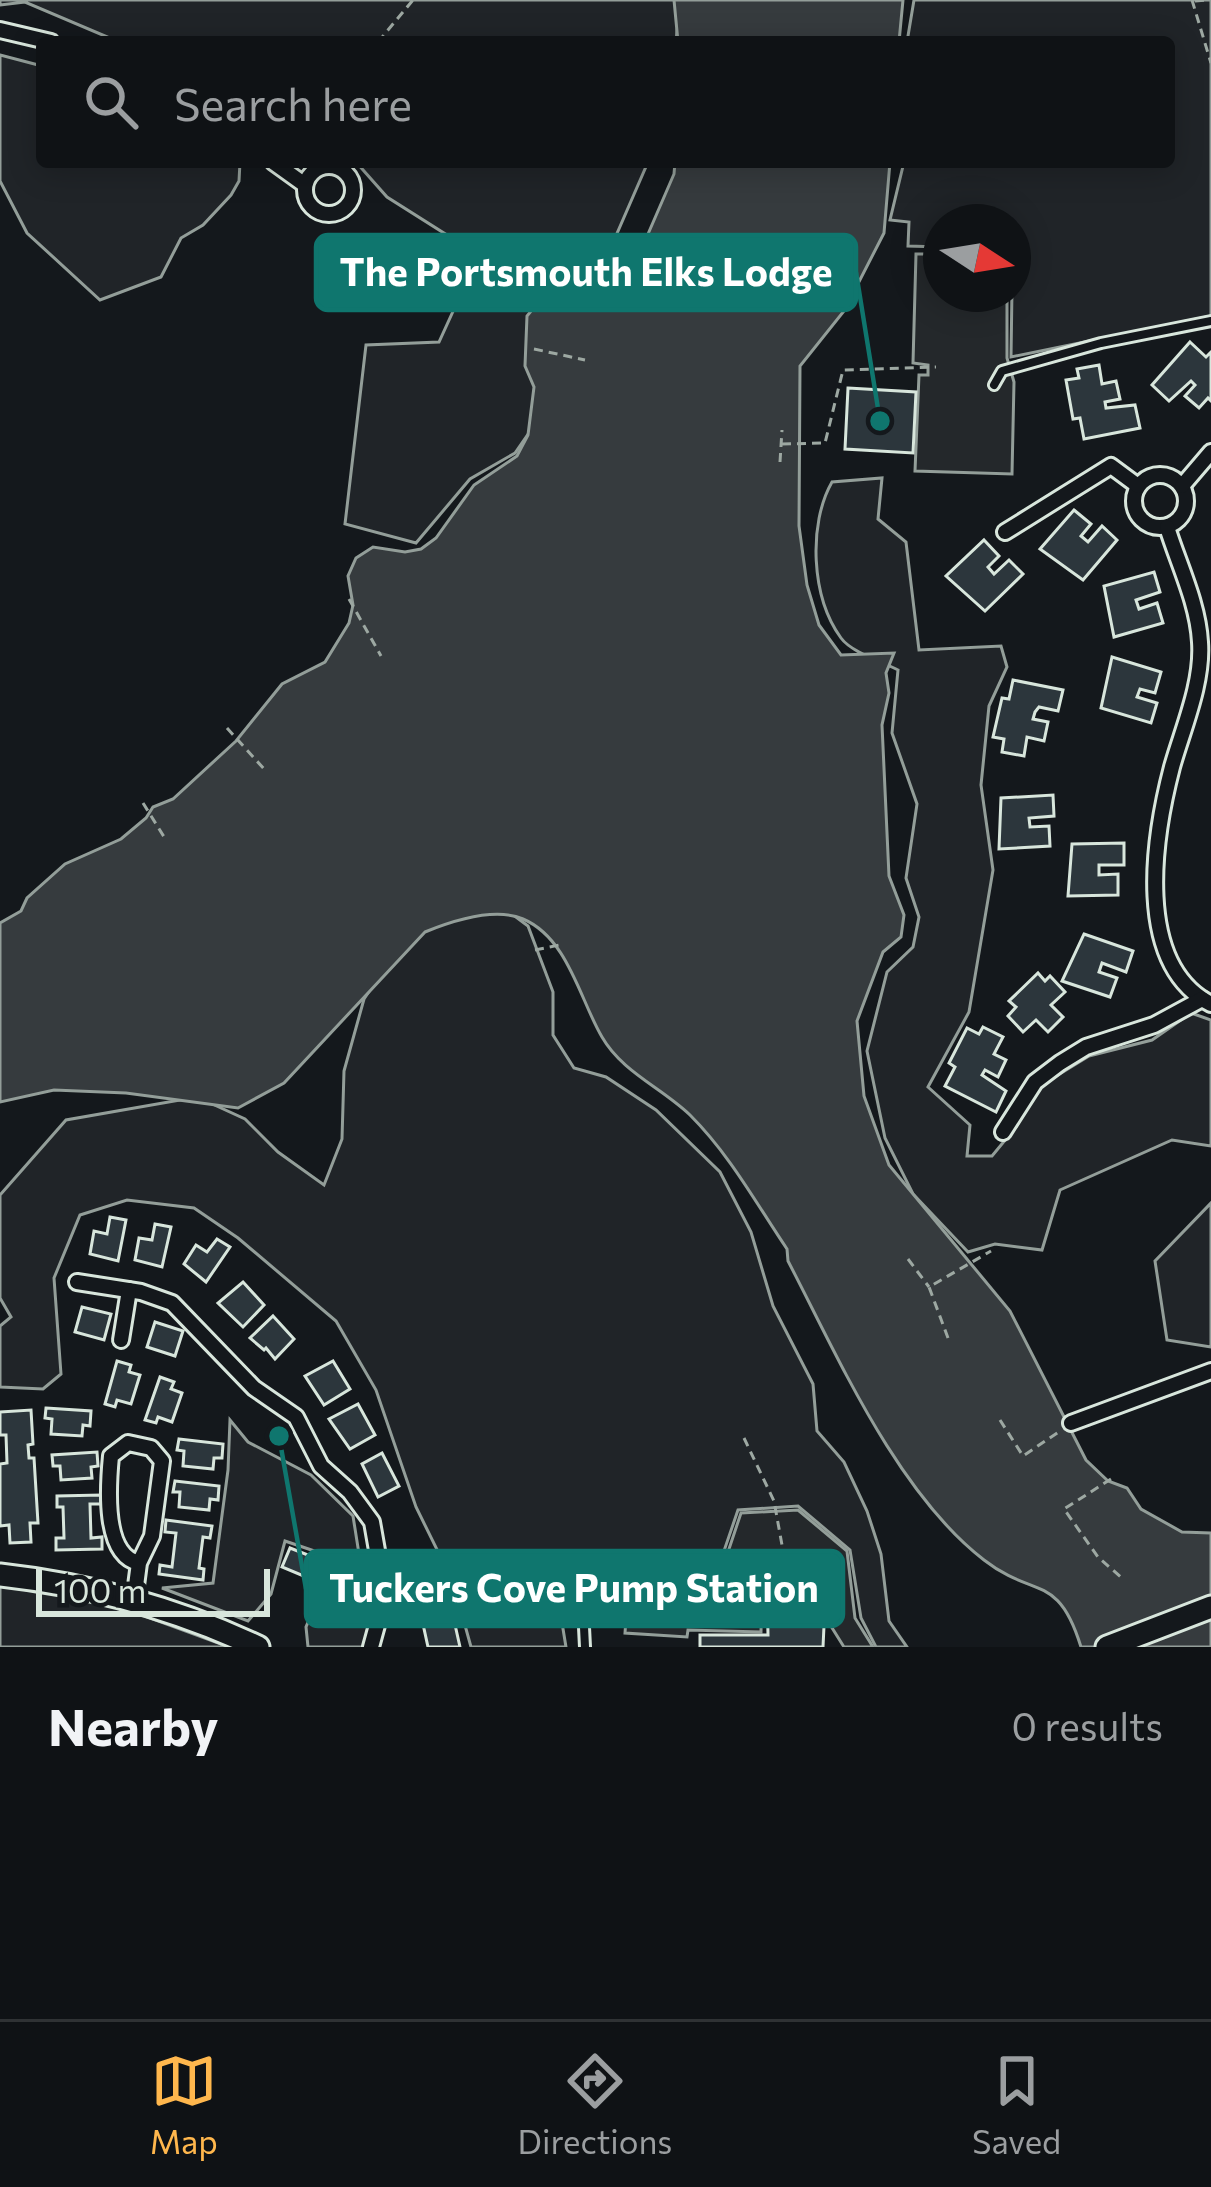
<!DOCTYPE html>
<style>
body{margin:0;font-family:Commissioner,sans-serif;background:#1d2022;color:#f1f3f6}
.compass{position:absolute;left:923px;top:204px;width:108px;height:108px;border-radius:50%;background:#0f1215;box-shadow:0 6px 30px #0003;rotate:102deg}
.scale{position:absolute;left:36px;bottom:30px;width:234px;box-sizing:border-box;padding-left:12px;border:6px solid #d8e6dc;border-top:0;font-size:33px;line-height:42px;white-space:nowrap;color:#d8e6dc;-webkit-text-stroke:9px #14181c;paint-order:stroke}
.list{margin:0;padding:0;list-style:none}
h2{display:flex;justify-content:space-between;align-items:center;height:156px;margin:0;padding:0 48px;font-size:51px}
h2 small{font-size:39px;font-weight:400;color:#9b9ea0}
.icon{flex:none;width:66px;height:66px;fill:none;stroke:currentColor;stroke-width:2;stroke-linecap:round;stroke-linejoin:round}
.map{position:relative;flex:none;width:1211px;height:1647px;overflow:hidden}
.search{position:absolute;background:#0f1215;box-shadow:0 6px 30px #0003;left:36px;right:36px;top:36px;height:132px;display:flex;align-items:center;gap:30px;box-sizing:border-box;padding:0 42px;border-radius:12px;color:#9b9ea0;font-size:45px}
.sheet{height:372px;background:#0f1215}
nav{display:flex;justify-content:space-around;align-items:center;box-sizing:border-box;height:168px;border-top:3px solid #2f3234;background:#0f1215;font-size:33px;color:#9b9ea0}
nav a{display:grid;justify-items:center;gap:6px}
nav .on{color:#ffb74d}
.map>svg:first-child{display:block}
.green{fill:#202428;stroke:#939e99;stroke-width:3}
.parking{fill:#24282b;stroke:#939e99;stroke-width:3}
.water{fill:#363b3e;stroke:#939e99;stroke-width:3}
.building{fill:#2c363c;stroke:#d8e6dc;stroke-width:3}
.lines{fill:none;stroke-linecap:round;stroke-linejoin:round}
.service-casing{stroke:#d8e6dc;stroke-width:14}
.minor-casing{stroke:#d8e6dc;stroke-width:20}
.secondary-casing{stroke:#d8e6dc;stroke-width:27}
.path{stroke:#9da8a2;stroke-width:3;stroke-dasharray:9 6;stroke-linecap:butt}
.service{stroke:#14181c;stroke-width:8}
.minor{stroke:#14181c;stroke-width:14}
.secondary{stroke:#14181c;stroke-width:21}
.leader{fill:none;stroke:#0f766e;stroke-width:4.5}
.callout-dot{fill:#0f766e;stroke:#14181c;stroke-width:4.5}
.callout{fill:#0f766e;stroke:#0f766e;stroke-width:4.5}
.callout-label{font-size:39px;text-anchor:middle;font-weight:bold;fill:#fff}
</style>
<div class="map">
<svg width="1211" height="1647" viewBox="0 0 1211 1647">
<rect width="100%" height="100%" fill="#14181c"/>
<g class="green">
<polygon points="0,0 680,0 676,42 119,42 25,2 0,5"/>
<polygon points="914,0 1211,0 1211,316 1011,357 1013,222 941,222 941,247 908,246 909,222 890,220 904,162 1169,162 1169,42 907,42"/>
<polygon points="0,55 42,66 42,162 240,162 239,181 231,195 203,225 181,238 161,277 100,300 27,233 0,181"/>
<polygon points="356,162 648,162 533,427 515,453 470,479 416,543 345,524 366,345 439,342 465,285 458,242 387,197"/>
<path d="M 882,478 L 878,519 L 906,542 L 919,650 L 1001,646 L 1007,667 L 989,706 L 981,785 L 993,870 L 969,1012 L 928,1087 L 970,1125 L 967,1156 L 992,1156 L 1016,1127 L 1040,1086 L 1089,1056 L 1152,1040 L 1191,1013 L 1211,1020 L 1211,1146 L 1172,1140 L 1060,1190 L 1042,1250 L 995,1244 L 968,1252 L 913,1194 L 885,1138 L 867,1051 L 887,972 L 913,947 L 919,917 L 906,878 L 917,804 L 892,733 L 898,670 C 882,662 851,652 841,638 C 811,597 808,524 832,482 Z"/>
<polygon points="500,905 528,926 553,992 553,1035 574,1068 606,1077 656,1110 720,1172 751,1232 773,1306 813,1384 817,1431 844,1462 867,1511 881,1554 889,1621 907,1647 876,1647 861,1618 850,1550 798,1506 738,1510 724,1551 698,1575 554,1574 566,1647 471,1647 453,1582 416,1507 376,1390 336,1321 238,1238 194,1208 127,1200 80,1215 54,1278 61,1374 43,1389 0,1387 0,1326 11,1317 0,1298 0,1195 66,1120 197,1097 245,1119 278,1152 324,1185 342,1139 344,1071 364,999 409,932"/>
<polygon points="1211,1203 1211,1347 1167,1340 1155,1261"/>
<polygon points="230,1420 248,1442 311,1475 353,1516 371,1630 363,1647 308,1647 306,1627 335,1558 285,1541 271,1594 248,1621 162,1588 213,1583 228,1470"/>
<polygon points="0,1586 104,1601 229,1647 0,1647"/>
</g>
<g class="parking">
<polygon points="916,254 941,254 941,294 1007,294 1007,358 1014,382 1012,474 915,471 919,375 928,375 928,365 913,363"/>
<polygon points="798,1510 847,1551 855,1618 873,1647 844,1647 804,1583 762,1581 761,1632 688,1630 687,1637 625,1633 626,1619 564,1614 557,1579 700,1580 728,1552 741,1513"/>
</g>
<g class="water">
<polygon points="674,0 903,0 899,42 678,42"/>
<path d="M 675,162 L 890,162 L 884,233 L 844,311 L 800,366 L 799,526 L 807,585 L 819,625 L 841,655 L 894,653 L 886,673 L 889,693 L 882,725 L 889,876 L 904,915 L 901,937 L 883,952 L 857,1021 L 864,1096 L 889,1165 L 1010,1311 L 1086,1460 L 1108,1481 L 1127,1488 L 1141,1509 L 1182,1532 L 1211,1533 L 1211,1647 L 1081,1647 C 1058,1572 1034,1599 984,1560 C 897,1493 838,1357 788,1261 L 787,1249 C 756,1203 730,1155 690,1115 C 662,1088 622,1072 602,1037 C 580,1000 568,938 523,919 C 495,907 452,921 425,932 L 284,1083 L 238,1108 L 126,1093 L 54,1090 L 0,1102 L 0,923 L 21,911 L 27,898 L 65,864 L 121,839 L 146,818 L 153,807 L 173,799 L 236,741 L 282,684 L 325,662 L 349,623 L 353,605 L 348,576 L 356,558 L 373,547 L 405,552 L 421,549 L 436,538 L 474,485 L 517,456 L 528,435 L 534,387 L 525,366 L 527,316 L 557,279 L 608,267 L 632,253 L 648,234 L 674,174 Z"/>
</g>
<g class="building">
<polygon points="1190,342 1206,357 1211,352 1211,401 1208,398 1199,408 1185,396 1195,385 1191,381 1169,401 1152,385"/>
<polygon points="1099,365 1102,384 1116,381 1120,399 1105,402 1106,408 1135,405 1140,428 1084,439 1080,418 1073,419 1066,380 1079,378 1077,369"/>
<polygon points="848,388 916,392 913,453 845,449"/>
<polygon points="1074,510 1091,524 1081,536 1088,542 1102,526 1117,540 1083,580 1040,549"/>
<polygon points="984,540 999,556 988,567 994,574 1009,560 1023,574 985,611 946,576"/>
<polygon points="1154,572 1160,592 1136,600 1139,609 1157,603 1163,623 1114,637 1104,586"/>
<polygon points="1112,657 1161,672 1155,693 1140,689 1137,697 1157,703 1151,723 1101,708"/>
<polygon points="1013,680 1063,690 1058,711 1039,707 1035,712 1033,719 1048,722 1044,741 1027,737 1024,756 1002,752 1004,739 993,737 1002,698 1009,699"/>
<polygon points="1053,795 1054,816 1029,818 1030,827 1049,826 1050,846 999,849 1001,798"/>
<polygon points="1124,843 1124,865 1099,865 1099,875 1118,874 1118,895 1068,896 1072,844"/>
<polygon points="1084,934 1133,951 1126,972 1102,963 1099,972 1117,978 1110,997 1062,981"/>
<polygon points="1038,973 1045,981 1050,976 1065,992 1051,1005 1063,1017 1048,1032 1036,1020 1023,1032 1008,1016 1016,1007 1009,1001"/>
<polygon points="983,1027 1003,1037 994,1054 1006,1060 998,1077 985,1070 982,1075 1006,1091 996,1112 945,1086 955,1067 949,1063 967,1028 979,1034"/>
<polygon points="110,1217 126,1220 118,1261 90,1254 94,1231 107,1234"/>
<polygon points="155,1224 171,1227 162,1267 135,1260 139,1238 152,1240"/>
<polygon points="217,1239 230,1247 206,1282 184,1264 196,1245 207,1252"/>
<polygon points="243,1282 264,1305 243,1327 218,1303"/>
<polygon points="82,1307 111,1314 104,1340 75,1332"/>
<polygon points="273,1316 294,1339 275,1359 266,1348 264,1350 250,1338"/>
<polygon points="155,1322 183,1331 175,1356 147,1347"/>
<polygon points="117,1361 131,1365 129,1372 140,1375 131,1404 117,1400 115,1407 105,1404"/>
<polygon points="333,1361 350,1389 324,1405 305,1376"/>
<polygon points="160,1377 174,1382 171,1389 182,1393 172,1422 158,1417 156,1423 145,1420"/>
<polygon points="358,1404 375,1435 350,1449 329,1419"/>
<polygon points="46,1408 91,1411 90,1426 83,1425 82,1436 51,1434 52,1419 45,1418"/>
<polygon points="31,1410 33,1444 28,1445 29,1458 34,1458 38,1523 30,1523 31,1542 10,1543 9,1525 0,1526 0,1464 7,1463 6,1435 0,1435 0,1412"/>
<polygon points="179,1439 223,1444 222,1458 214,1458 213,1469 183,1466 184,1451 177,1450"/>
<polygon points="97,1452 98,1466 91,1467 92,1478 61,1480 60,1466 53,1466 52,1455"/>
<polygon points="382,1453 399,1486 378,1497 362,1464"/>
<polygon points="175,1481 219,1486 218,1500 210,1499 209,1510 179,1507 180,1492 173,1492"/>
<polygon points="101,1495 101,1504 90,1504 91,1538 102,1537 102,1549 56,1550 56,1538 64,1538 63,1507 57,1507 57,1496"/>
<polygon points="166,1520 212,1526 210,1538 203,1537 199,1568 204,1569 203,1580 159,1574 160,1565 172,1567 176,1533 165,1532"/>
<polygon points="290,1548 326,1562 318,1582 282,1567"/>
<polygon points="441,1562 460,1647 428,1647 411,1569"/>
<polygon points="767,1587 802,1587 802,1626 824,1626 823,1647 700,1647 700,1635 768,1635"/>
</g>
<g class="lines">
<defs>
<g id="service">
<polyline points="994,385 1002,371 1101,343 1211,321"/>
<polyline points="583,1607 585,1647"/>
</g>
<g id="minor">
<polyline points="0,30 51,42"/>
<polyline points="273,162 305,185"/>
<circle cx="329" cy="190" r="24"/>
<circle cx="1160" cy="501" r="26"/>
<polyline points="1182,486 1211,452"/>
<path d="M 1167,527 C 1178,563 1198,603 1200,642 C 1203,683 1183,728 1172,767 C 1154,836 1133,964 1211,1004"/>
<polyline points="1005,532 1111,466 1138,486"/>
<polyline points="1003,1132 1035,1082 1060,1063 1086,1047 1154,1025 1202,999"/>
<polyline points="77,1282 141,1292 172,1303 254,1388 296,1417 321,1466 350,1492 372,1522 385,1596 371,1647"/>
<polyline points="121,1340 129,1290"/>
<polyline points="1071,1423 1211,1371"/>
<path d="M 134,1601 L 139,1563 L 152,1536 L 162,1461 L 151,1448 L 128,1443 L 111,1456 C 108,1487 103,1555 139,1563"/>
</g>
<g id="secondary">
<path d="M 0,1575 C 89,1585 177,1609 258,1647"/>
<polyline points="1107,1647 1211,1607"/>
</g>
</defs>
<use href="#service" class="service-casing"/>
<use href="#minor" class="minor-casing"/>
<use href="#secondary" class="secondary-casing"/>
<g class="path">
<polyline points="1192,0 1211,63"/>
<polyline points="1195,1 1207,0"/>
<polyline points="378,42 413,0"/>
<polyline points="320,167 321,162"/>
<polyline points="607,247 641,266"/>
<polyline points="534,349 585,360"/>
<polyline points="782,444 825,443 843,370 936,367"/>
<polyline points="780,462 782,430"/>
<polyline points="349,599 381,656"/>
<polyline points="227,728 265,770"/>
<polyline points="143,803 166,840"/>
<polyline points="535,950 559,945"/>
<polyline points="908,1259 929,1287"/>
<polyline points="948,1338 929,1287 991,1251"/>
<polyline points="1000,1420 1023,1456 1060,1431"/>
<polyline points="744,1438 774,1501 782,1545"/>
<polyline points="1111,1479 1064,1509 1098,1557 1123,1579"/>
</g>
<use href="#service" class="service"/>
<use href="#minor" class="minor"/>
<use href="#secondary" class="secondary"/>
</g>
<path class="leader" d="M880 421L856 272M279 1436L306 1589"/>
<g class="callout-dot">
<circle cx="880" cy="421" r="12"/>
<circle cx="279" cy="1436" r="12"/>
</g>
<g class="callout">
<rect x="316" y="235" width="540" height="75" rx="12"/>
<rect x="306" y="1551" width="537" height="75" rx="12"/>
</g>
<g class="callout-label">
<text x="586" y="286">The Portsmouth Elks Lodge</text>
<text x="574" y="1602">Tuckers Cove Pump Station</text>
</g>
</svg>
<svg class="compass" viewBox="-18 -18 36 36"><path d="M0-13l5 13h-10z" fill="#e53935"/><path d="M0 13l5-13h-10z" fill="#9b9ea0"/></svg>
<div class="scale">100 m</div>
<div class="search"><svg class="icon" aria-label="search" viewBox="0 0 24 24"><circle cx="10" cy="10" r="6"/><path d="M15 15l6 6"/></svg>Search here</div>
</div>
<section class="sheet">
<h2>Nearby<small>0 results</small></h2>
<ul class="list">
</ul>
</section>
<nav>
<a class="on"><svg class="icon" aria-label="map" viewBox="0 0 24 24"><path d="M3 6l6-2 6 2 6-2v14l-6 2-6-2-6 2zM9 4v14M15 6v14"/></svg>Map</a>
<a><svg class="icon" aria-label="directions" viewBox="0 0 24 24"><path d="M12 3l9 9-9 9-9-9zM9 14v-3h6M13 9l2 2-2 2"/></svg>Directions</a>
<a><svg class="icon" aria-label="saved" viewBox="0 0 24 24"><path d="M7 4h10v16l-5-4-5 4z"/></svg>Saved</a>
</nav>
